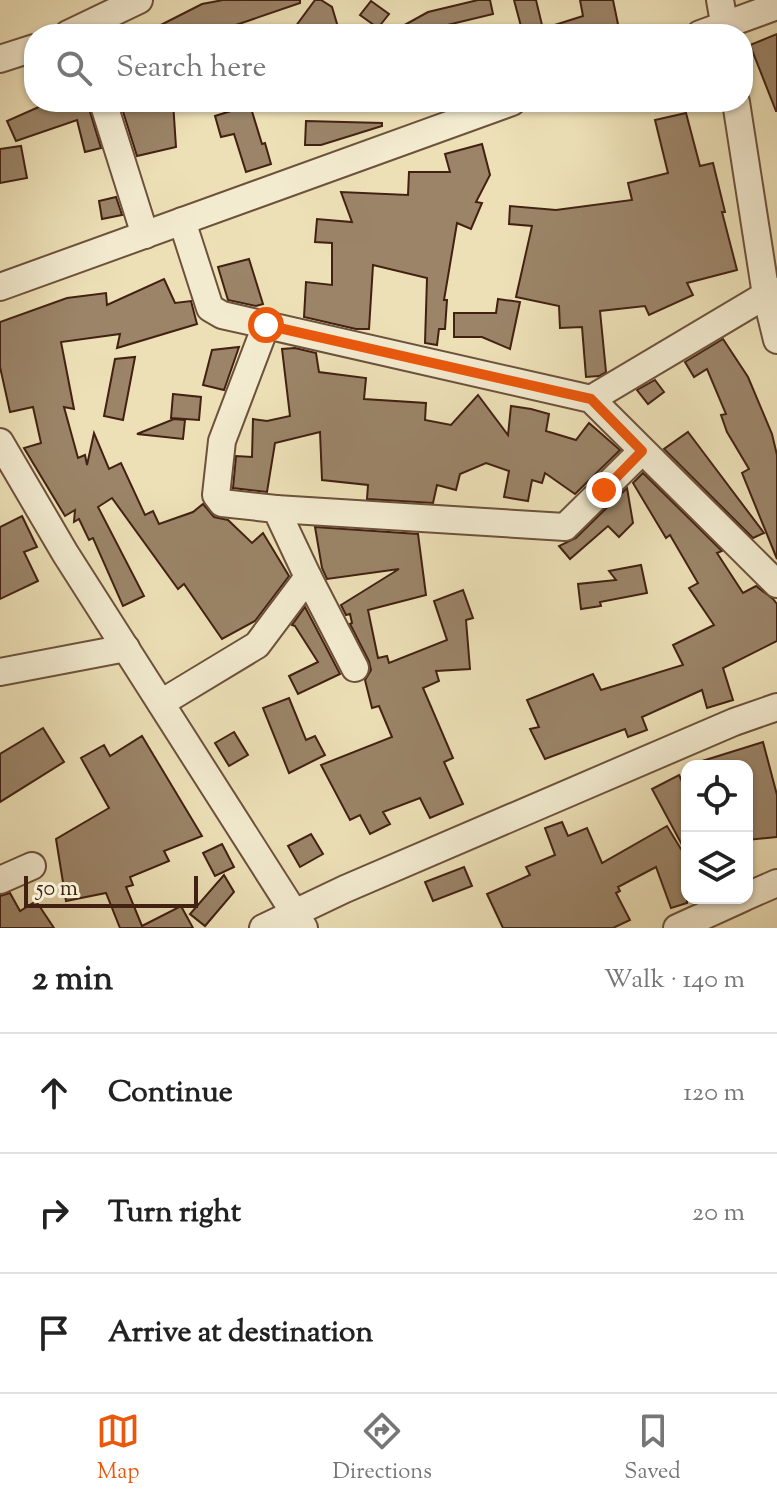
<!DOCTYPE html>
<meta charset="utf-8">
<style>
body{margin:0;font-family:"Sorts Mill Goudy",serif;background:#f2f2f2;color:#222}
.controls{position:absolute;right:24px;bottom:24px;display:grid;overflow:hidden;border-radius:16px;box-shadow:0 2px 6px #0004}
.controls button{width:72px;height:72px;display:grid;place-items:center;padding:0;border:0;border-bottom:2px solid #e0e0e0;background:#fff;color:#222;font:40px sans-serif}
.scale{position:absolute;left:24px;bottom:20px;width:174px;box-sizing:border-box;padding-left:8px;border:4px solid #422112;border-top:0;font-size:22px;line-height:28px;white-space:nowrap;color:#422112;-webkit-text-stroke:6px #f3ebd0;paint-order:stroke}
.stop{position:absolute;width:24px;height:24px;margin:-18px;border:6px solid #ea580c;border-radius:50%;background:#fff}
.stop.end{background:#ea580c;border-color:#fff;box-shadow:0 2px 8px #0008}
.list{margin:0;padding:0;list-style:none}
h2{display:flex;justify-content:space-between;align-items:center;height:104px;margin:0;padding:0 32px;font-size:34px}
h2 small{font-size:26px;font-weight:400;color:#767676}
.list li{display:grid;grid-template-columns:52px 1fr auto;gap:24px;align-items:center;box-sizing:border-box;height:120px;padding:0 32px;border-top:2px solid #e0e0e0}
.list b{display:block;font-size:30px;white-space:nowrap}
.list em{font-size:26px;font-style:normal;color:#767676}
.icon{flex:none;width:44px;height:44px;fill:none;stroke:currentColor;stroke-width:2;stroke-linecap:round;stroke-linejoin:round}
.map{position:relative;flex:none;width:777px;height:928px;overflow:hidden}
.search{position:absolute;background:#fff;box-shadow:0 2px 6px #0004;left:24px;right:24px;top:24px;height:88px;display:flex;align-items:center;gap:20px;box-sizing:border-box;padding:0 28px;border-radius:32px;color:#767676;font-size:30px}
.sheet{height:464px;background:#fff}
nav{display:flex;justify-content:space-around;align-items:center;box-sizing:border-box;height:112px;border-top:2px solid #e0e0e0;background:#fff;font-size:22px;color:#767676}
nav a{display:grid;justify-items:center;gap:4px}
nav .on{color:#ea580c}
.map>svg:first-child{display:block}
.building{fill:#9b8468;stroke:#422112;stroke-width:2}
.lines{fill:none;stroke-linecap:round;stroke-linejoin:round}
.minor-casing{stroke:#6d513b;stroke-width:30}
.minor{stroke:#f3ebd0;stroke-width:26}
.route{stroke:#ea580c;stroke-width:10}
</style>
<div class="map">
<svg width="777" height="928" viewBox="0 0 777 928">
<rect width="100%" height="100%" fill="#ede0b7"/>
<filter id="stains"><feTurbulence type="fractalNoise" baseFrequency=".0025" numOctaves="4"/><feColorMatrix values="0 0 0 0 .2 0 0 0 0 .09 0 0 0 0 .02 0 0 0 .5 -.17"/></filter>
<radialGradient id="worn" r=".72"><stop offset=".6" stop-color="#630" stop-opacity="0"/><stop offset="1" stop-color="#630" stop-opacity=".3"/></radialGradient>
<g class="building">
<polygon points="223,0 300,0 300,3 233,26 235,34 143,34 202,4"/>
<polygon points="315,0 321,0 332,7 340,34 290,34"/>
<polygon points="478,0 490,0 493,14 410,34 390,33 428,12"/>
<polygon points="514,0 536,0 542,25 522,30"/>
<polygon points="580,0 613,0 620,34 540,34 539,30 583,16"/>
<polygon points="371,1 389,14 378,28 360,15"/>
<polygon points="777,34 777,111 776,111 750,45"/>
<polygon points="50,102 87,102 101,148 85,152 77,120 16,141 7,121"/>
<polygon points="120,102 173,102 176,147 137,156"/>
<polygon points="250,105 262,144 265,143 271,164 246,172 234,134 221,137 215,116"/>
<polygon points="686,113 700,166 713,163 725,212 722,212 737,270 687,283 693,295 649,315 645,306 600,311 606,372 599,376 586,377 582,327 560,328 559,306 516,297 532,226 509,224 510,206 556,210 632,200 628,183 668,173 655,120"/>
<polygon points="306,121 382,123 382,126 321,145 305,145"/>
<polygon points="482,144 490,175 476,202 482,203 471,229 457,223 444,300 447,300 445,329 439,329 437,345 425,343 427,278 373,265 369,329 356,329 304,317 306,282 332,285 332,243 315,242 317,219 352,222 341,192 408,195 409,172 450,172 445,154"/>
<polygon points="21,146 27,178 0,183 0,149"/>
<polygon points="116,197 122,215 102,219 99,201"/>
<polygon points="249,259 263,304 256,306 228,300 218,267"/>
<polygon points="164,279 175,303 191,301 197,324 117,348 120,334 61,342 74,409 64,407 78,458 85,455 87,465 94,433 109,469 121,463 145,515 153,511 159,524 193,512 203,504 214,517 228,520 252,543 263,533 289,576 255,621 222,639 184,584 178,589 112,498 98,507 144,596 123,606 93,538 89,540 79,519 74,522 75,510 65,516 24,448 41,443 33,407 10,412 0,367 0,322 67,298 106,293 107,305"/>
<polygon points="498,299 520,302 510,349 482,337 454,337 454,313 496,313"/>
<polygon points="723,339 748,377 772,434 777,455 777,559 742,473 749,469 727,432 721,415 726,414 707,369 694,377 685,362"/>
<polygon points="239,347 224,390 203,385 212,350"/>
<polygon points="295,348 316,353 319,372 366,378 364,399 426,403 425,420 451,425 478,395 508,435 511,406 531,409 549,414 546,431 576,440 589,423 620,450 575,494 545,473 542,483 532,480 528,501 504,497 509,471 486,463 460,474 456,490 437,485 433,503 367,499 368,485 322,480 320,432 275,443 267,492 233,488 236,456 252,457 253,419 267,421 290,416 282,349"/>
<polygon points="135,357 123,420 104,416 115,359"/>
<polygon points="655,380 664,392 648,404 637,390"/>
<polygon points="173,394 201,397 199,420 171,418"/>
<polygon points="174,419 185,420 183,439 137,434"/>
<polygon points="688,432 764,533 753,538 664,449"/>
<polygon points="643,473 722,551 717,553 743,593 756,586 773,599 777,604 777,641 723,668 733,700 707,708 702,690 642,717 647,730 628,737 625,729 545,759 530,729 539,727 527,700 593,674 601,690 683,665 673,645 714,625 689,588 698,583 670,535 666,538 633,483"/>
<polygon points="627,488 633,523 619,537 608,526 570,559 559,546 576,538"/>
<polygon points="22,516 37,547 24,552 38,581 0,599 0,527"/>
<polygon points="315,527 418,534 426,595 368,610 378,658 387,656 389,663 447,640 434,601 463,590 473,618 466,620 470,669 436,671 439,681 423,688 453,758 444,762 463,804 430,818 420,798 383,812 390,824 370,834 360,815 350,820 321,765 392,737 379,706 372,708 365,680 371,670 369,661 350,624 352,623 350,614 346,615 341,605 399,569 327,579 322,568"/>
<polygon points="641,565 647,593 600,602 601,606 581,609 578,584 616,580 609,571"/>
<polygon points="305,607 340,674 298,694 289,676 318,662 295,626 292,625"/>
<polygon points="289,698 306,740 315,736 325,755 289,773 263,708"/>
<polygon points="43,728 64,762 0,802 0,754"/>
<polygon points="234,732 248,755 229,766 215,743"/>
<polygon points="142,736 202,836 164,851 169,861 130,877 133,885 126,887 142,926 181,906 193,928 120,928 106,893 66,901 56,839 109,808 81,758 104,745 110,756"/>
<polygon points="763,742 777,795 777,837 747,840 747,766 700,766 699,762"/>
<polygon points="679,775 687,792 687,854 652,789"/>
<polygon points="562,822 568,836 587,828 602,863 667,826 687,859 683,863 687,875 687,903 671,908 656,867 618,887 620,891 616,893 630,920 613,928 503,928 487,894 530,875 526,867 555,855 545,828"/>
<polygon points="311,834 323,854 300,867 288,846"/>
<polygon points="222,844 234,867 215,876 203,853"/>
<polygon points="464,867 472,886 433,901 425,882"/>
<polygon points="224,875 234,892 205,926 190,914"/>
<polygon points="10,893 20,911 36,901 54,928 0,928 0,896"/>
</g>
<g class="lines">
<defs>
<g id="minor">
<polyline points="720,0 726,34"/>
<polyline points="68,34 139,0"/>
<polyline points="700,34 777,6"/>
<polyline points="0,59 34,48"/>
<polyline points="103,102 145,235"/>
<polyline points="736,102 766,295 777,340"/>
<polyline points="182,221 210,308 222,315 591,399 777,584"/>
<polyline points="0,287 512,102"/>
<polyline points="591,399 766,295 777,291"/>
<polyline points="0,442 65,553 304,928"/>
<polyline points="276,509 565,527 642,451"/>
<polyline points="308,577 355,668"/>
<polyline points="0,672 126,648"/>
<polyline points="161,703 257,645 308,577 276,509 222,503 216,495 222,441 266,325"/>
<polyline points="0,880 32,866"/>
<polyline points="747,896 777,883"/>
<polyline points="263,928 345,889 734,722 777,707"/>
<polyline points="677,928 743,898"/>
</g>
</defs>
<use href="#minor" class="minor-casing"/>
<use href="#minor" class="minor"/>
</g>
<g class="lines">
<polyline class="route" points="266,325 591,399 642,451 604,490"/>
</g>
<rect width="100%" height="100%" filter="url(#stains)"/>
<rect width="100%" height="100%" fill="url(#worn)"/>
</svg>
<div class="controls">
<button><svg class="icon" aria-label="locate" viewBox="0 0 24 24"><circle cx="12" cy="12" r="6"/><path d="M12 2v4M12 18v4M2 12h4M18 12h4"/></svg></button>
<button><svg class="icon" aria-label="layers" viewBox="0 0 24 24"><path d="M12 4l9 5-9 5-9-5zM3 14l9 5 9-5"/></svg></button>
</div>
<div class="scale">50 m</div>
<div class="stop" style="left:266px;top:325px"></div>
<div class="stop end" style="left:604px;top:490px"></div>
<div class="search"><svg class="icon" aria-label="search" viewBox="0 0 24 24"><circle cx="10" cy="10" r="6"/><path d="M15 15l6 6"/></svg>Search here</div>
</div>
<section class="sheet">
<h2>2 min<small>Walk · 140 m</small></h2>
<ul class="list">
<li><svg class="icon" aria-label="ahead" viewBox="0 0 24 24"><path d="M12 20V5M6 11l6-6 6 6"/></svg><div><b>Continue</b></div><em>120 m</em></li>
<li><svg class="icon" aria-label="right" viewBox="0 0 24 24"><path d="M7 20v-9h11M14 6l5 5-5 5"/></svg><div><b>Turn right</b></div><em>20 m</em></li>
<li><svg class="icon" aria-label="arrive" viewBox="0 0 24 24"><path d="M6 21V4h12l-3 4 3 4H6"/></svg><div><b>Arrive at destination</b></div></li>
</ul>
</section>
<nav>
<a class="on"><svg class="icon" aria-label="map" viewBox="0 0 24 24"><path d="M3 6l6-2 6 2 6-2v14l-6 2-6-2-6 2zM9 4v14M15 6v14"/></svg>Map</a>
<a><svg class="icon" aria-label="directions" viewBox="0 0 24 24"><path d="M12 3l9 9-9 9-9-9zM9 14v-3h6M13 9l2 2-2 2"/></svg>Directions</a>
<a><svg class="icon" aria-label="saved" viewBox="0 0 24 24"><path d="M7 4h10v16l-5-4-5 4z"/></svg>Saved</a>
</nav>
